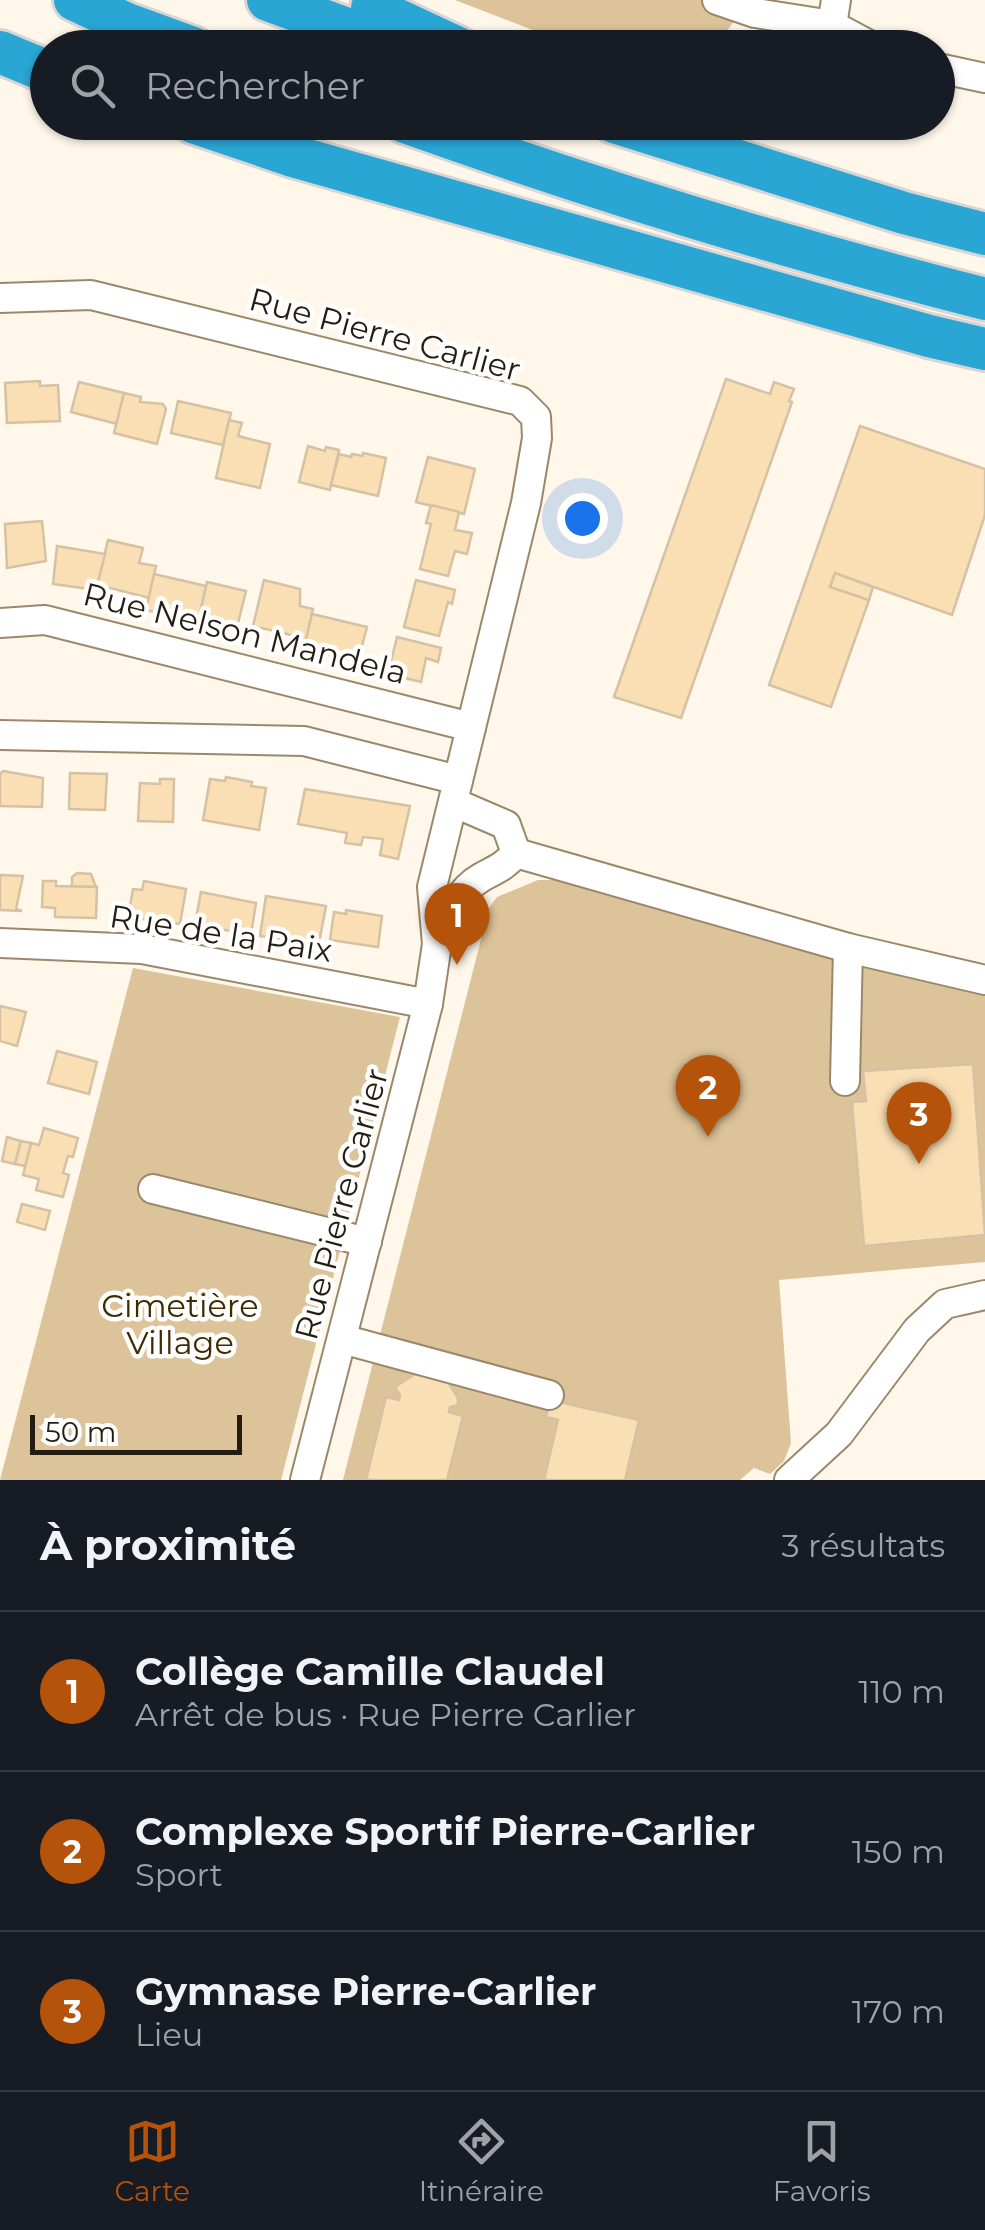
<!DOCTYPE html>
<html lang="fr">
<meta charset="utf-8">
<style>
body{margin:0;font-family:Montserrat,sans-serif;background:#242831;color:#f1f3f6}
.scale{position:absolute;left:30px;bottom:25px;width:212px;box-sizing:border-box;padding-left:10px;border:5px solid #241d12;border-top:0;font-size:28px;line-height:35px;white-space:nowrap;color:#241d12;-webkit-text-stroke:8px #fff;paint-order:stroke}
.you{position:absolute;left:582px;top:518px;width:35px;height:35px;margin:-25px;border:8px solid #fff;border-radius:50%;background:#1a73e8;box-shadow:0 0 0 15px #1a73e833}
.badge{display:grid;place-items:center;width:65px;height:65px;border-radius:50%;background:#b45309;color:#fff;font-size:32px;font-weight:700}
.pin{position:absolute;translate:-50% -82px;filter:drop-shadow(0 2px 5px #0008)}
.pin::after{content:'';position:absolute;top:52px;width:35px;height:30px;background:inherit;clip-path:polygon(0 0,100% 0,50% 100%)}
.list{margin:0;padding:0;list-style:none}
h2{display:flex;justify-content:space-between;align-items:center;height:130px;margin:0;padding:0 40px;font-size:42px}
h2 small{font-size:32px;font-weight:400;color:#9ea1a6}
.list li{display:grid;grid-template-columns:65px 1fr auto;gap:30px;align-items:center;box-sizing:border-box;height:160px;padding:0 40px;border-top:2px solid #363941}
.list b{display:block;font-size:38px;white-space:nowrap}
.list p{margin:0;font-size:32px;white-space:nowrap;color:#9ea1a6}
.list em{font-size:32px;font-style:normal;color:#9ea1a6}
.icon{flex:none;width:55px;height:55px;fill:none;stroke:currentColor;stroke-width:2;stroke-linecap:round;stroke-linejoin:round}
.map{position:relative;flex:none;width:985px;height:1480px;overflow:hidden}
.search{position:absolute;background:#171b24;box-shadow:0 2px 8px #0004;left:30px;right:30px;top:30px;height:110px;display:flex;align-items:center;gap:25px;box-sizing:border-box;padding:0 35px;border-radius:55px;color:#9ea1a6;font-size:38px}
.sheet{height:610px;background:#171b24}
nav{display:flex;justify-content:space-around;align-items:center;box-sizing:border-box;height:140px;border-top:2px solid #363941;background:#171b24;font-size:28px;color:#9ea1a6}
nav a{display:grid;justify-items:center;gap:5px}
nav .on{color:#b45309}
.map>svg:first-child{display:block}
.green{fill:#ddc399}
.building{fill:#fadfb5;stroke:#d5c1a3;stroke-width:2.5}
.lines{fill:none;stroke-linecap:round;stroke-linejoin:round}
.minor-casing{stroke:#9b886b;stroke-width:32}
.highway-casing{stroke:#d8d6d4;stroke-width:48}
.minor{stroke:#fff;stroke-width:28}
.highway{stroke:#29a6d4;stroke-width:42}
.labels{text-anchor:middle;dominant-baseline:central;stroke-width:9;stroke-linejoin:round;paint-order:stroke}
.street-label{font-size:32px;fill:#241d12;stroke:#fff}
.park-label{font-size:32px;fill:#402a00;stroke:#fff}
</style>
<div class="map">
<svg width="985" height="1480" viewBox="0 0 985 1480">
<rect width="100%" height="100%" fill="#fff7ea"/>
<g class="green">
<polygon points="455,0 749,0 715,48 577,47"/>
<polygon points="538,880 560,880 791,947 985,990 985,1262 779,1280 791,1443 784,1461 770,1474 754,1468 740,1480 343,1480 489,908 497,897"/>
<polygon points="133,968 400,1017 281,1480 0,1480"/>
</g>
<g class="building">
<polygon points="726,379 770,394 774,382 794,389 789,401 792,402 681,718 614,697"/>
<polygon points="40,381 40,386 58,385 60,421 7,423 5,383"/>
<polygon points="79,382 124,393 117,424 71,412"/>
<polygon points="124,393 141,397 140,402 163,404 166,409 157,444 114,433"/>
<polygon points="178,401 231,413 223,445 171,433"/>
<polygon points="229,420 242,423 238,436 270,444 260,488 216,478"/>
<polygon points="860,426 985,469 985,515 952,615 835,573 830,587 869,600 831,707 769,685"/>
<polygon points="308,446 325,451 326,447 339,450 330,490 299,482"/>
<polygon points="363,453 386,458 378,496 331,485 339,454 351,457 352,454 363,456"/>
<polygon points="428,457 475,469 464,514 416,502"/>
<polygon points="431,505 459,512 455,530 472,533 467,554 455,551 448,576 420,569 431,524 426,523"/>
<polygon points="42,521 46,561 7,568 5,524"/>
<polygon points="108,540 143,548 139,563 156,566 149,598 110,588 109,592 96,590"/>
<polygon points="57,546 105,554 96,590 53,584"/>
<polygon points="835,573 873,587 869,600 830,587"/>
<polygon points="154,574 206,586 198,622 146,610"/>
<polygon points="264,580 300,589 300,606 313,609 305,643 290,640 291,635 253,626"/>
<polygon points="416,580 455,590 452,604 448,602 439,636 404,627"/>
<polygon points="207,582 246,591 237,627 212,621 211,625 198,622"/>
<polygon points="312,614 367,627 358,661 319,652 318,656 303,652"/>
<polygon points="397,637 441,648 438,662 426,658 421,682 388,674"/>
<polygon points="3,771 43,778 42,807 0,806 0,774"/>
<polygon points="70,773 107,774 105,810 69,809"/>
<polygon points="226,777 252,782 251,786 266,788 259,830 203,820 210,779 225,781"/>
<polygon points="160,779 174,779 173,822 138,821 140,783 160,784"/>
<polygon points="305,789 410,806 398,859 380,855 383,839 363,837 361,845 345,843 347,833 298,824"/>
<polygon points="77,873 91,874 96,887 72,887 72,877"/>
<polygon points="0,875 23,876 16,909 22,911 0,910"/>
<polygon points="43,881 56,881 56,886 97,887 96,918 55,917 55,908 42,907"/>
<polygon points="144,881 186,889 180,924 128,917 133,889 142,890"/>
<polygon points="201,892 256,903 251,935 195,924"/>
<polygon points="266,896 326,906 319,943 260,936"/>
<polygon points="346,910 382,916 378,947 330,940 334,912 346,914"/>
<polygon points="0,1006 26,1012 17,1046 0,1041"/>
<polygon points="57,1051 97,1062 89,1094 48,1083"/>
<polygon points="973,1064 985,1235 864,1246 852,1102 866,1101 863,1071"/>
<polygon points="44,1128 78,1138 73,1157 68,1156 63,1173 69,1175 63,1197 36,1190 39,1179 23,1175 31,1143 39,1145"/>
<polygon points="7,1137 21,1141 15,1164 2,1161"/>
<polygon points="21,1141 31,1143 25,1166 15,1164"/>
<polygon points="22,1204 50,1211 45,1230 17,1222"/>
<polygon points="429,1365 439,1368 458,1398 458,1405 450,1407 449,1412 463,1416 447,1480 366,1480 386,1397 399,1400 400,1395 395,1387"/>
<polygon points="550,1400 639,1420 625,1480 544,1480 558,1420 546,1417"/>
</g>
<g class="lines">
<defs>
<g id="minor">
<polyline points="717,0 755,13 832,25 875,48"/>
<polyline points="832,25 836,0"/>
<polyline points="938,68 985,78"/>
<polyline points="0,298 91,295 520,401 536,417 537,438 526,503 432,887 437,944 428,1004 305,1480"/>
<polyline points="0,623 45,620 471,727"/>
<polyline points="0,735 304,741 458,780"/>
<polyline points="455,803 506,825 516,853"/>
<polyline points="516,853 848,948 845,1081"/>
<path d="M 439,938 C 449,914 459,890 482,877 C 497,869 505,866 516,853"/>
<polyline points="0,943 142,949 428,1004"/>
<polyline points="848,948 985,980"/>
<polyline points="153,1189 367,1242"/>
<polyline points="342,1339 549,1395"/>
<polyline points="789,1480 839,1434 917,1330 945,1304 985,1295"/>
</g>
<g id="highway">
<polyline points="75,0 127,24 193,48"/>
<polyline points="268,0 399,48"/>
<polyline points="372,8 458,48"/>
<polyline points="0,52 48,72"/>
<polyline points="193,122 293,156 929,336 985,349"/>
<path d="M 405,122 C 595,190 789,249 985,299"/>
<polyline points="614,122 904,213 985,234"/>
</g>
</defs>
<use href="#minor" class="minor-casing"/>
<use href="#highway" class="highway-casing"/>
<use href="#minor" class="minor"/>
<use href="#highway" class="highway"/>
</g>
<g class="labels">
<g class="street-label">
<text transform="translate(385 334) rotate(15)">Rue Pierre Carlier</text>
<text transform="translate(245 633) rotate(14)">Rue Nelson Mandela</text>
<text transform="translate(221 933) rotate(9)">Rue de la Paix</text>
<text transform="translate(341 1204) rotate(-75)">Rue Pierre Carlier</text>
</g>
<g class="park-label">
<text x="180" y="1305">Cimetière<tspan x="180" dy="37">Village</tspan></text>
</g>
</g>
</svg>
<div class="scale">50 m</div>
<div class="you"></div>
<div class="pin badge" style="left:457px;top:965px">1</div>
<div class="pin badge" style="left:708px;top:1137px">2</div>
<div class="pin badge" style="left:919px;top:1164px">3</div>
<div class="search"><svg class="icon" aria-label="search" viewBox="0 0 24 24"><circle cx="10" cy="10" r="6"/><path d="M15 15l6 6"/></svg>Rechercher</div>
</div>
<section class="sheet">
<h2>À proximité<small>3 résultats</small></h2>
<ul class="list">
<li><span class="badge">1</span><div><b>Collège Camille Claudel</b><p>Arrêt de bus · Rue Pierre Carlier</p></div><em>110 m</em></li>
<li><span class="badge">2</span><div><b>Complexe Sportif Pierre-Carlier</b><p>Sport</p></div><em>150 m</em></li>
<li><span class="badge">3</span><div><b>Gymnase Pierre-Carlier</b><p>Lieu</p></div><em>170 m</em></li>
</ul>
</section>
<nav>
<a class="on"><svg class="icon" aria-label="map" viewBox="0 0 24 24"><path d="M3 6l6-2 6 2 6-2v14l-6 2-6-2-6 2zM9 4v14M15 6v14"/></svg>Carte</a>
<a><svg class="icon" aria-label="directions" viewBox="0 0 24 24"><path d="M12 3l9 9-9 9-9-9zM9 14v-3h6M13 9l2 2-2 2"/></svg>Itinéraire</a>
<a><svg class="icon" aria-label="saved" viewBox="0 0 24 24"><path d="M7 4h10v16l-5-4-5 4z"/></svg>Favoris</a>
</nav>
